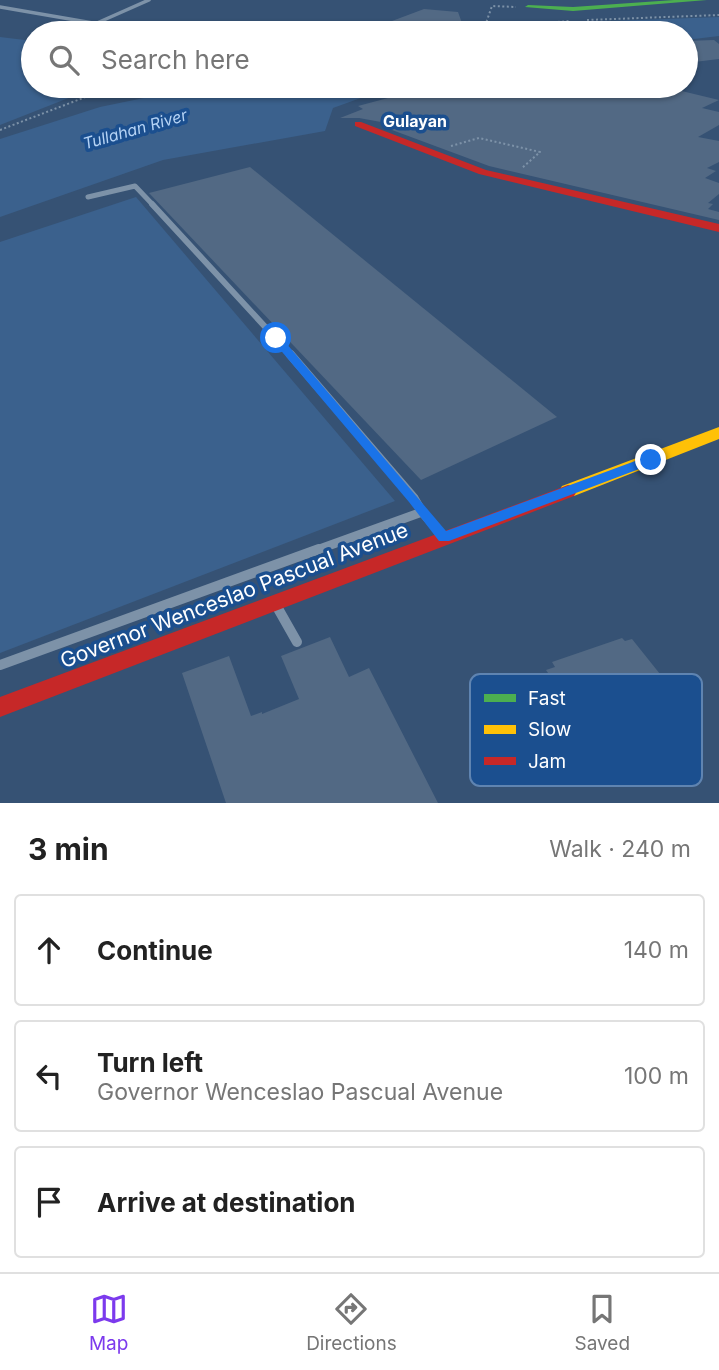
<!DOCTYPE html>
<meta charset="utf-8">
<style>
body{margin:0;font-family:Inter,sans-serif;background:#f6f6f6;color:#222}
.stop{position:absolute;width:21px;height:21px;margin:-16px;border:5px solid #1a73e8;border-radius:50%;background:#fff}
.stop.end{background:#1a73e8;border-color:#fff;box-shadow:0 2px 7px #0008}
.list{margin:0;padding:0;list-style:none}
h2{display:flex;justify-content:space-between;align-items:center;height:91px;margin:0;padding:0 28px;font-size:30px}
h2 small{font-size:23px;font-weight:400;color:#767676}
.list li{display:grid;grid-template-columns:46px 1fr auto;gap:21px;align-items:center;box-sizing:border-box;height:112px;margin:0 14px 14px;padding:0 14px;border:2px solid #e0e0e0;border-radius:7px}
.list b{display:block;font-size:26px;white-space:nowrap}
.list p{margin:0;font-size:23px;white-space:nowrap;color:#767676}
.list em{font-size:23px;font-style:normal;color:#767676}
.icon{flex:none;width:38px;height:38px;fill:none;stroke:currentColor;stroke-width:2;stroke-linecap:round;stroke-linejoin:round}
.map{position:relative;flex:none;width:719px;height:803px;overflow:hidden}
.search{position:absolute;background:#fff;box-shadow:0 2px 5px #0004;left:21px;right:21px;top:21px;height:77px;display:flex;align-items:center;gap:18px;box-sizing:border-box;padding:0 24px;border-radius:38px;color:#767676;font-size:26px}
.sheet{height:469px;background:#fff}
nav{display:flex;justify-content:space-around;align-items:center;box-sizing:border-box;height:98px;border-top:2px solid #e0e0e0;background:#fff;font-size:19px;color:#767676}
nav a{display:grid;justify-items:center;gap:4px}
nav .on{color:#7c3aed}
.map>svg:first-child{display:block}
.water{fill:#3b618d}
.building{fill:#526984}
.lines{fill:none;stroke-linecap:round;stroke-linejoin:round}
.path{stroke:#7d92a8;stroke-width:2;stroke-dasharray:2 2.5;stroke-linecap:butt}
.lane-far4{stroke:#7d92a8;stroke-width:3.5}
.lane-far3{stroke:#7d92a8;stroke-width:5}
.lane-far2{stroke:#7d92a8;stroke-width:6}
.lane-far1{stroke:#7d92a8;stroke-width:9}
.lane{stroke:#7d92a8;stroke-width:10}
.fast{fill:#4caf50;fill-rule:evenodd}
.slow{fill:#ffc107;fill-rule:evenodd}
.jam{fill:#c62828;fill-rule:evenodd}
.route{fill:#1a73e8}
.labels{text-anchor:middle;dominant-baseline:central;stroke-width:7;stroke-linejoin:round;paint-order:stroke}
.far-neighbourhood-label{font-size:16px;font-weight:bold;fill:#fff;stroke:#1b4f8f}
.far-water-label{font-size:16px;font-style:italic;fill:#b5d3f5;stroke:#1b4f8f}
.near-street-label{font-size:21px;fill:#fff;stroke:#1b4f8f}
.key{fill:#1b4f8f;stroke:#5f84b1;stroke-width:2}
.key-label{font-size:19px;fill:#fff}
</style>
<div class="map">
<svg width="719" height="803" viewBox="0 0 719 803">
<rect width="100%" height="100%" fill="#365274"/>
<g class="water">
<polygon points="719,17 719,36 686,40 686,33 444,33 583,22"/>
<polygon points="0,37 33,41 33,86 99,86 0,125"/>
<polygon points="202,86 394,86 333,108 325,131 163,160 0,217 0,139 100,107"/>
<polygon points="136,197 395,501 0,653 0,242"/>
</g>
<g class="building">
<polygon points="424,9 458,12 462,23 428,28 431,31 427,31 429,33 396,32 384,24"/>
<polygon points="714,40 719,44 719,59 686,63 686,41"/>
<polygon points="433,86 661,86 719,100 702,108 719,112 719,125 698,137 719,141 719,162 707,168 716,171 705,178 719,183 719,194 708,203 713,204 708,209 719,212 719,220 489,166 384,127 392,124 359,118 340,118 363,109 358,106"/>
<polygon points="250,167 557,417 421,480 149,193"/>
<polygon points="330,637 349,677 369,668 438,803 226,803 182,673 229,656 251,716 262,712 262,714 299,699 281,656"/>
<polygon points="622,638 625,641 632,639 676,694 650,706 638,690 593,709 596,713 580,720 546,670 555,667 552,662"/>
</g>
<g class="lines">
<g class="path">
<polyline points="587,20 719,15"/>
<polyline points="485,26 492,6 516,7"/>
<polyline points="423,33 570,21"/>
<polyline points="0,130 114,86"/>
<polyline points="451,146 479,138 540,152 522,168"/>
</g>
<g class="lane-far4">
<polyline points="0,7 116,27"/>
<polyline points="97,23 149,0"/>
</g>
<polyline class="lane-far3" points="88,197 135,186 154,206"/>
<polyline class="lane-far2" points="152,204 292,356"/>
<g class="lane-far1">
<polyline points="290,354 414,498 422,512 314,551"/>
<polyline points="422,512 444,537"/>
</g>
<g class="lane">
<polyline points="276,605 297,642"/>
<polyline points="0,665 319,549"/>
</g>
<polygon class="fast" points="674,0 707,0 573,11 525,7 528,5 573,7"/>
<polygon class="slow" points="719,427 719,439 574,496 562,496 559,491 562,486"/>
<g class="jam">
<polygon points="355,122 361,122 486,170 719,224 719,232 479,174 355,126"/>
<polygon points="568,485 574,486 577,491 574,496 0,717 0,697"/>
</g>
</g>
<polygon class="route" points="272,336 280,336 446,531 646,457 655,457 657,460 655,463 449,541 439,541 409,502 272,340"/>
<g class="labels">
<g class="far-neighbourhood-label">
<text x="415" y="121">Gulayan</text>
</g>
<g class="far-water-label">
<text transform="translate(135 129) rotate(-16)">Tullahan River</text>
</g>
<g class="near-street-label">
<text transform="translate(234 595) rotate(-21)">Governor Wenceslao Pascual Avenue</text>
</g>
</g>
<rect x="470" y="674" width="232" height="112" rx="10" class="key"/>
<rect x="484" y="694" width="32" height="8" fill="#4caf50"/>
<rect x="484" y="725" width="32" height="9" fill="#ffc107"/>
<rect x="484" y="757" width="32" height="8" fill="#c62828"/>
<g class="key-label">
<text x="528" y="705">Fast</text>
<text x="528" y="736">Slow</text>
<text x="528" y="768">Jam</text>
</g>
</svg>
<div class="stop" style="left:276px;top:338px"></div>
<div class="stop end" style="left:651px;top:460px"></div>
<div class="search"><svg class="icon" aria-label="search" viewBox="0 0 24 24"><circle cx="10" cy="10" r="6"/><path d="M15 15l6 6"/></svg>Search here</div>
</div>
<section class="sheet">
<h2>3 min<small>Walk · 240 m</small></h2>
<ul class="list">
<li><svg class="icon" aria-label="ahead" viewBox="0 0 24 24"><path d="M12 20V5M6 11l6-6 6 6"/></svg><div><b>Continue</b></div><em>140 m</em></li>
<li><svg class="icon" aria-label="left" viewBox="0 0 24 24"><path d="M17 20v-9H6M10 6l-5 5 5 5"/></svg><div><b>Turn left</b><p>Governor Wenceslao Pascual Avenue</p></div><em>100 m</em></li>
<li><svg class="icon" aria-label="arrive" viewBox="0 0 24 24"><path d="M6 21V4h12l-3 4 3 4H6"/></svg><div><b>Arrive at destination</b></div></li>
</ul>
</section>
<nav>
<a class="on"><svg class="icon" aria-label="map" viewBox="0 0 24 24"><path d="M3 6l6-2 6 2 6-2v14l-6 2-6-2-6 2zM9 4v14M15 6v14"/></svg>Map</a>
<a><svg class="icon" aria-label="directions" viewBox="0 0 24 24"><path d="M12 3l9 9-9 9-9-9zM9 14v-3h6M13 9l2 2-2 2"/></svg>Directions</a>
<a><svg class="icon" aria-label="saved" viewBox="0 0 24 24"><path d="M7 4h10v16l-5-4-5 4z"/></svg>Saved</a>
</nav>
